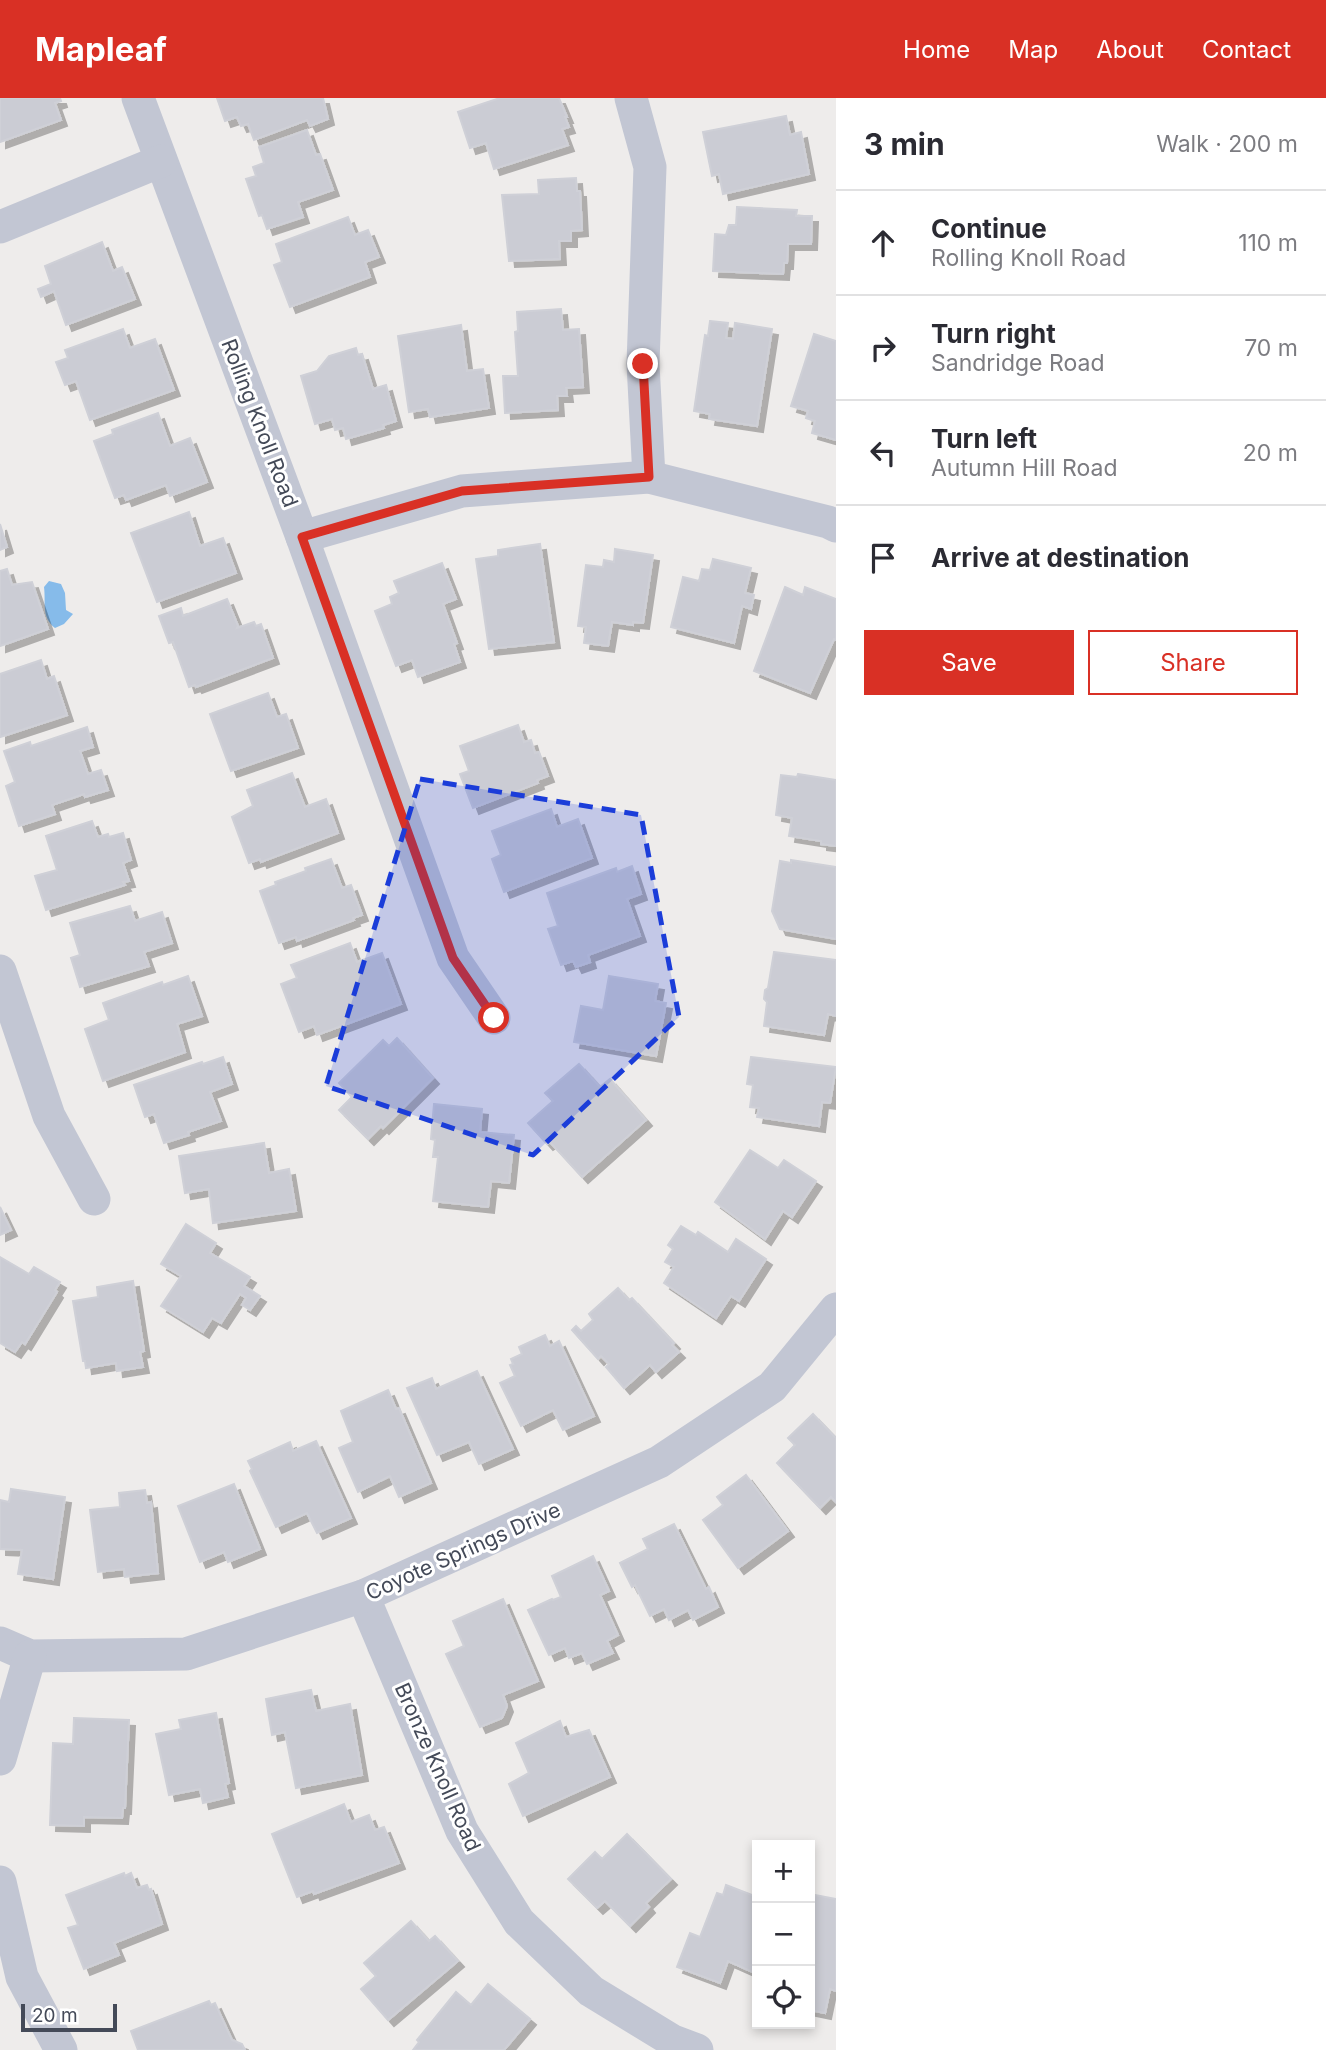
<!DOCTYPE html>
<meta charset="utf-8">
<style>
body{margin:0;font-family:Inter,sans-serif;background:#f7f7f7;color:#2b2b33}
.controls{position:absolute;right:21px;bottom:21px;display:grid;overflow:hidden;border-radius:0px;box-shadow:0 4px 10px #0003}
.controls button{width:63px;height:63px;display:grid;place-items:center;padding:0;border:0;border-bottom:2px solid #e1e1e2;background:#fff;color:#2b2b33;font:35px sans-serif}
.scale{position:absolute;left:21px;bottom:18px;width:96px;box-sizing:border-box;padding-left:7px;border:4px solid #444a58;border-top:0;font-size:19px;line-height:24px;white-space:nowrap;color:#444a58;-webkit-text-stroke:5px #fff;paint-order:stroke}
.stop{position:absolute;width:21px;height:21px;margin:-16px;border:5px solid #d93025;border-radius:50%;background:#fff}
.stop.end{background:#d93025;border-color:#fff;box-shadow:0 2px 7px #0008}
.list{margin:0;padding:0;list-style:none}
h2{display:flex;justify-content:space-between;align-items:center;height:91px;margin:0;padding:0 28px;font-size:30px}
h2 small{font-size:23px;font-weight:400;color:#7c7c81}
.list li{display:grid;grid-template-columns:46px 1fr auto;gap:21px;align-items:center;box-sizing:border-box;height:105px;padding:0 28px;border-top:2px solid #e1e1e2}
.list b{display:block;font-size:26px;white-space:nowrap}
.list p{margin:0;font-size:23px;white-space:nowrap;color:#7c7c81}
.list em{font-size:23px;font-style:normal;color:#7c7c81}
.actions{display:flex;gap:14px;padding:21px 28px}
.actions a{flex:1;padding:16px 0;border:2px solid #d93025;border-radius:0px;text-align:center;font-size:24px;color:#d93025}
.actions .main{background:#d93025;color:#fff}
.icon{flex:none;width:38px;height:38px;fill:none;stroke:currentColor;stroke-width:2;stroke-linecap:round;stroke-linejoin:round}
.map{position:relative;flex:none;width:836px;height:1952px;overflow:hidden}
header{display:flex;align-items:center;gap:42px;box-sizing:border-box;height:98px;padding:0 35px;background:#d93025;color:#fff}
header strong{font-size:33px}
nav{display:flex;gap:38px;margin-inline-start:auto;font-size:24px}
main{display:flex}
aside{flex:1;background:#fff}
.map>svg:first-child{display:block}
.water{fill:#86bbea}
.building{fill:#cbccd4;stroke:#cfd0d7;stroke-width:2;filter:url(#shadow)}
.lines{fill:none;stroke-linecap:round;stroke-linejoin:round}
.minor{stroke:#c2c6d3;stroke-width:33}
.route{stroke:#d93025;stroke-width:9}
.marked{fill:#1b3dd9;fill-opacity:0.2;stroke:#1b3dd9;stroke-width:5;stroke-dasharray:14 9;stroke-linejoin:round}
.labels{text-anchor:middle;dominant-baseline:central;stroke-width:6;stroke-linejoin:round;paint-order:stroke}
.street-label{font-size:21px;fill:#444a58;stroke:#fff}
</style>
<header>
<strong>Mapleaf</strong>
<nav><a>Home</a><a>Map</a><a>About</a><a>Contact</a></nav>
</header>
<main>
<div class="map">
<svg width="836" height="1952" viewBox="0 0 836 1952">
<defs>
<filter id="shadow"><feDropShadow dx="6" dy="6" stdDeviation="0" flood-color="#0004"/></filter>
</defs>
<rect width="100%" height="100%" fill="#eeeceb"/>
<path class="water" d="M 49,483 L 61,486 L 65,495 L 66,512 L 73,516 L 64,526 L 55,530 C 41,519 46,505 44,489 Z"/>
<g class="building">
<polygon points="0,0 60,0 61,3 55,5 61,22 0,44"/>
<polygon points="217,0 323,0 328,21 310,28 307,22 254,42 248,26 241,28 237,19 225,23"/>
<polygon points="500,0 559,0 567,19 565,19 569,29 562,31 568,47 494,71 486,45 470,50 458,14"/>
<polygon points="786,18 790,37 801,34 809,76 723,96 719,76 712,78 703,34"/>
<polygon points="307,32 316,57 320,56 333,92 298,104 303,119 267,131 262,117 259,118 246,81 256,78 253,69 264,65 259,49"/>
<polygon points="576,80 577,93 580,93 582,132 571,133 571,143 559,143 560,161 509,163 502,97 539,96 538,82"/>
<polygon points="737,109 797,112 796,118 812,118 811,146 788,146 787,165 784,165 783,176 713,173 715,136 726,137 729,127 736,127"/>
<polygon points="348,119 355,137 368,132 379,159 365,164 370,179 290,209 274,167 282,164 276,146"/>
<polygon points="102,144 113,173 122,169 135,201 66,227 54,193 41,199 38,191 51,186 45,168"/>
<polygon points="561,211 563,232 579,231 583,289 566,290 567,298 557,298 558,312 505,315 503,278 518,278 515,234 518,233 517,214"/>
<polygon points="710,223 728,225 726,240 733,241 735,225 772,231 757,328 709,321 710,316 694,313 705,237 708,238"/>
<polygon points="461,227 467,273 483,271 489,310 430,319 428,311 409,314 398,238"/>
<polygon points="123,231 130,250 155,241 174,292 90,322 76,283 65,287 56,264 68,260 65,252"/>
<polygon points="814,236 836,243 836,342 812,335 815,323 806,320 808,313 791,308"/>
<polygon points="356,250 358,257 362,256 373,291 386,287 396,323 383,327 384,330 346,341 343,330 335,332 332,321 315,326 301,278 317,273 329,258"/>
<polygon points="158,315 170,348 190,340 207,384 170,398 166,387 126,402 124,397 115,400 94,343 113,336 112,332"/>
<polygon points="189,414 200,448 223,440 236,475 157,504 131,435"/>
<polygon points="0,426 7,449 0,452"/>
<polygon points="540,446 554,544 489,551 476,461 498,458 498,452"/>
<polygon points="615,451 653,457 643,525 633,524 633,527 612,524 608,548 584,545 586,529 578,528 586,467 603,469 604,462 614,464"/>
<polygon points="713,461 751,470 745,495 754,497 751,511 742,508 734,545 671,529 683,479 699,483 702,471 710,472"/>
<polygon points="442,465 456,501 443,506 457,545 454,546 460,564 418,579 412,562 396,568 375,513 392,506 390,499 399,495 394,483"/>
<polygon points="7,471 12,487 32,484 48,531 0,548 0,473"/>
<polygon points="785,489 803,497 805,489 836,501 836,542 834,541 810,595 754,573"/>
<polygon points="227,501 238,528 237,530 254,524 256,528 261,526 273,560 196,589 195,587 189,589 173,544 169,545 159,518 181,510 183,518"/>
<polygon points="41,562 47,581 54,578 67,617 0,639 0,576"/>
<polygon points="268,595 277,619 286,616 298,650 231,673 210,616"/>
<polygon points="518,627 524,644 531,642 535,655 539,654 548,678 537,682 538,685 473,710 460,676 469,673 460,648"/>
<polygon points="87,629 93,649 80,653 88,676 101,672 108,692 85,699 84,696 52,707 55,716 19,728 6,688 15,684 4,653 30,644 31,648"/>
<polygon points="292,675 305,709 326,701 338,735 261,764 260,761 249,765 232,719 253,708 247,692"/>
<polygon points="798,676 836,682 836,748 821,746 821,743 789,738 792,720 776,717 781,677 797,679"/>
<polygon points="551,711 557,729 578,721 592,760 504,794 492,761 501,757 492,733"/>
<polygon points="92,723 98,739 108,736 109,739 123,735 131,762 123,765 129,783 123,784 125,787 46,812 35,778 57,772 46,738"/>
<polygon points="331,761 342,790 351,787 362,817 353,820 354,822 297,843 296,839 279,845 260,793 276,787 275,784 306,773 305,770"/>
<polygon points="791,762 836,769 836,841 780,831 772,813 780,763 791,765"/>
<polygon points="632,768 641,796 627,801 640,838 588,857 590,864 576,869 573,863 561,867 548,831 558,828 547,795 616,770 617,774"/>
<polygon points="130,808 135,823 162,814 172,845 144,854 149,868 80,889 71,860 80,857 70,825"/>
<polygon points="350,845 357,864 382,855 401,906 317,937 314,928 299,934 281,886 297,880 291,867"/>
<polygon points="774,854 836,862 836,918 828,916 824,937 764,928 767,904 764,901 765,892 768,890"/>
<polygon points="188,878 202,918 177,926 185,954 103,983 85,931 109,922 103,905 162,884 163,887"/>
<polygon points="609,878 658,886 655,903 666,905 656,958 574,944 581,908 603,912"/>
<polygon points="397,940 433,980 383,1030 381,1028 368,1041 339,1012 352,999 339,985 383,942 389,948"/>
<polygon points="223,959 232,986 210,994 221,1023 188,1034 189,1037 164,1045 154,1016 145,1019 134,987 202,964 203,966"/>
<polygon points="751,959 836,969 830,1005 822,1004 819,1028 757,1019 759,1010 750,1009 753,987 747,986"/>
<polygon points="579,966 600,989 610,981 646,1022 582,1079 550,1044 547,1046 528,1025 553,1003 545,995"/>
<polygon points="434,1006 482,1011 480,1034 514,1037 509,1085 491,1083 488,1109 433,1103 438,1059 433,1059 435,1042 431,1041"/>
<polygon points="264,1045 269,1075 289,1071 296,1113 213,1125 209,1091 185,1095 179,1058"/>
<polygon points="750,1052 778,1070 784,1062 816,1083 792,1119 783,1113 765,1141 715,1104"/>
<polygon points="0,1109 11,1132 0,1137"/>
<polygon points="186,1126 216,1145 210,1155 250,1179 244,1188 260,1198 250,1212 242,1207 246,1200 240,1196 221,1225 212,1220 203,1234 161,1208 181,1178 161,1166"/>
<polygon points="681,1128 696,1137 698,1134 728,1154 736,1141 766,1161 739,1203 731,1198 716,1220 664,1185 674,1169 665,1164 673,1151 668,1147"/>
<polygon points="0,1159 29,1176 34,1169 60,1184 55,1192 57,1194 25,1246 22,1244 15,1254 0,1245"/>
<polygon points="133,1183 144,1253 140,1254 143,1269 117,1273 116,1265 86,1270 85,1263 83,1263 73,1203 98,1199 97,1189"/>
<polygon points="618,1190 629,1202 632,1200 674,1245 672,1247 679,1254 656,1274 650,1267 624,1290 606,1269 609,1266 601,1258 598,1261 572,1232 576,1228 581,1233 593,1222 589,1216"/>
<polygon points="545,1237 550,1248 559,1243 594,1318 563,1332 553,1312 521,1328 500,1285 515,1278 510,1267 513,1266 511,1261 522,1256 519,1249"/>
<polygon points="477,1273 513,1351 479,1366 469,1344 437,1357 407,1290 432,1280 436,1291"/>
<polygon points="388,1292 396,1311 399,1310 431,1385 399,1399 390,1378 358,1394 339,1350 353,1344 341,1313"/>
<polygon points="813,1316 836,1340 836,1404 831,1399 820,1410 777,1365 795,1347 788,1340"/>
<polygon points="316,1343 351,1420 317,1435 307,1415 276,1429 250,1373 252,1371 248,1363 290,1344 293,1353"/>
<polygon points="746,1377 788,1433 738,1470 703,1422 723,1407 717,1399"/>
<polygon points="234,1386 260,1451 228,1464 224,1454 200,1464 178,1408"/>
<polygon points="11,1391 65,1399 53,1481 18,1476 22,1452 0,1451 0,1402 9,1404"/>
<polygon points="145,1392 147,1405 151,1404 158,1475 125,1479 124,1471 98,1474 90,1412 120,1409 119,1395"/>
<polygon points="674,1426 706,1491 709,1489 718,1509 693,1522 688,1512 669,1522 664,1511 650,1518 635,1487 632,1489 620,1465 648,1451 643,1441"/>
<polygon points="593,1458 609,1493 600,1497 618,1537 607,1543 613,1555 587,1566 582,1555 569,1560 565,1550 549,1557 528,1512 552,1501 553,1502 561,1499 552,1478"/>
<polygon points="503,1501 538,1583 503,1597 507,1608 502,1620 480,1629 446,1556 464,1548 453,1523"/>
<polygon points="311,1592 316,1613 350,1606 362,1677 296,1690 285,1634 272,1637 266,1601"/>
<polygon points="216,1615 229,1685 225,1686 228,1699 203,1705 200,1691 169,1697 156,1636 181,1631 179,1622"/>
<polygon points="74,1620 129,1622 125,1710 123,1710 122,1720 84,1719 84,1728 50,1727 53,1645 73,1646"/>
<polygon points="560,1623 566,1639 589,1632 610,1679 523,1718 509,1686 529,1675 516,1645"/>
<polygon points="344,1706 351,1724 369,1717 375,1732 384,1729 399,1765 314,1796 313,1793 297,1799 272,1736"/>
<polygon points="627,1736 671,1781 646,1805 649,1809 630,1828 605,1803 597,1810 568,1781 595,1754 602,1761"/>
<polygon points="124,1775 125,1778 131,1775 137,1790 147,1787 149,1792 151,1791 162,1826 114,1845 119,1857 84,1871 68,1830 78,1827 66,1797"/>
<polygon points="726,1787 757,1799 757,1876 728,1863 720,1885 677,1869 690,1835 700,1839 717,1795 723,1797"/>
<polygon points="815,1797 836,1801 836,1893 830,1891 825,1915 810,1912 810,1819"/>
<polygon points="411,1823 429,1843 435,1838 458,1863 388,1922 361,1891 376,1878 364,1865"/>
<polygon points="488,1886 530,1921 504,1952 413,1952 419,1944 417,1942 456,1894 471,1907"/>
<polygon points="209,1903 211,1907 215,1905 232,1942 242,1946 245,1952 138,1952 131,1933"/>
</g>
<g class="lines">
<g class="minor">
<polyline points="138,0 302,439 453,860 494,920"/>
<polyline points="631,0 650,69 643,266 649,379"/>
<polyline points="0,129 161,63"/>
<polyline points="302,439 462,393 649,379 828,424 836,428"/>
<polyline points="0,873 49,1018 94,1101"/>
<polyline points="363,1498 462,1733 519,1824 591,1893 673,1943 697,1952"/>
<polyline points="0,1545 30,1558 186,1556 363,1498 659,1364 772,1289 836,1211"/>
<polyline points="0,1661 30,1558"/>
<polyline points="0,1784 22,1879 61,1952"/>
</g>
</g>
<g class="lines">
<polyline class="route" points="494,920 453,860 302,439 462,393 649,379 643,266"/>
</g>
<path class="marked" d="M 420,681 L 641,717 L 679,919 L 533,1057 L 326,988 Z"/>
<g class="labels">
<g class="street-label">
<text transform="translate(260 325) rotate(69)">Rolling Knoll Road</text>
<text transform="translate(463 1453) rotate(-24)">Coyote Springs Drive</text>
<text transform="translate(438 1669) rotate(66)">Bronze Knoll Road</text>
</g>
</g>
</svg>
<div class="controls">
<button>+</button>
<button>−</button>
<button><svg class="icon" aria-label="locate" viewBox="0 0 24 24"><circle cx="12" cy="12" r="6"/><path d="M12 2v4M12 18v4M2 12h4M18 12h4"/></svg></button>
</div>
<div class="scale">20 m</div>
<div class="stop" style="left:494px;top:920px"></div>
<div class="stop end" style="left:643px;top:266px"></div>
</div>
<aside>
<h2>3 min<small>Walk · 200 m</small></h2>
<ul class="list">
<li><svg class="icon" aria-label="ahead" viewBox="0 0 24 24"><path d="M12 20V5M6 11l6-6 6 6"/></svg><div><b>Continue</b><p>Rolling Knoll Road</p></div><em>110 m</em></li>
<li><svg class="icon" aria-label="right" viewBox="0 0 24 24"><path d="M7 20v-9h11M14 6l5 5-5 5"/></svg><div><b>Turn right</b><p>Sandridge Road</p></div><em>70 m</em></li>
<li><svg class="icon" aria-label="left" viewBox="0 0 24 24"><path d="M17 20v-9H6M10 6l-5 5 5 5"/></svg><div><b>Turn left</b><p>Autumn Hill Road</p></div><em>20 m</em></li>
<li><svg class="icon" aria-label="arrive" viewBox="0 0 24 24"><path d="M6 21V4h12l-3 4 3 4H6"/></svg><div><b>Arrive at destination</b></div></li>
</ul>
<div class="actions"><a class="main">Save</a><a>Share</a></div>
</aside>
</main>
